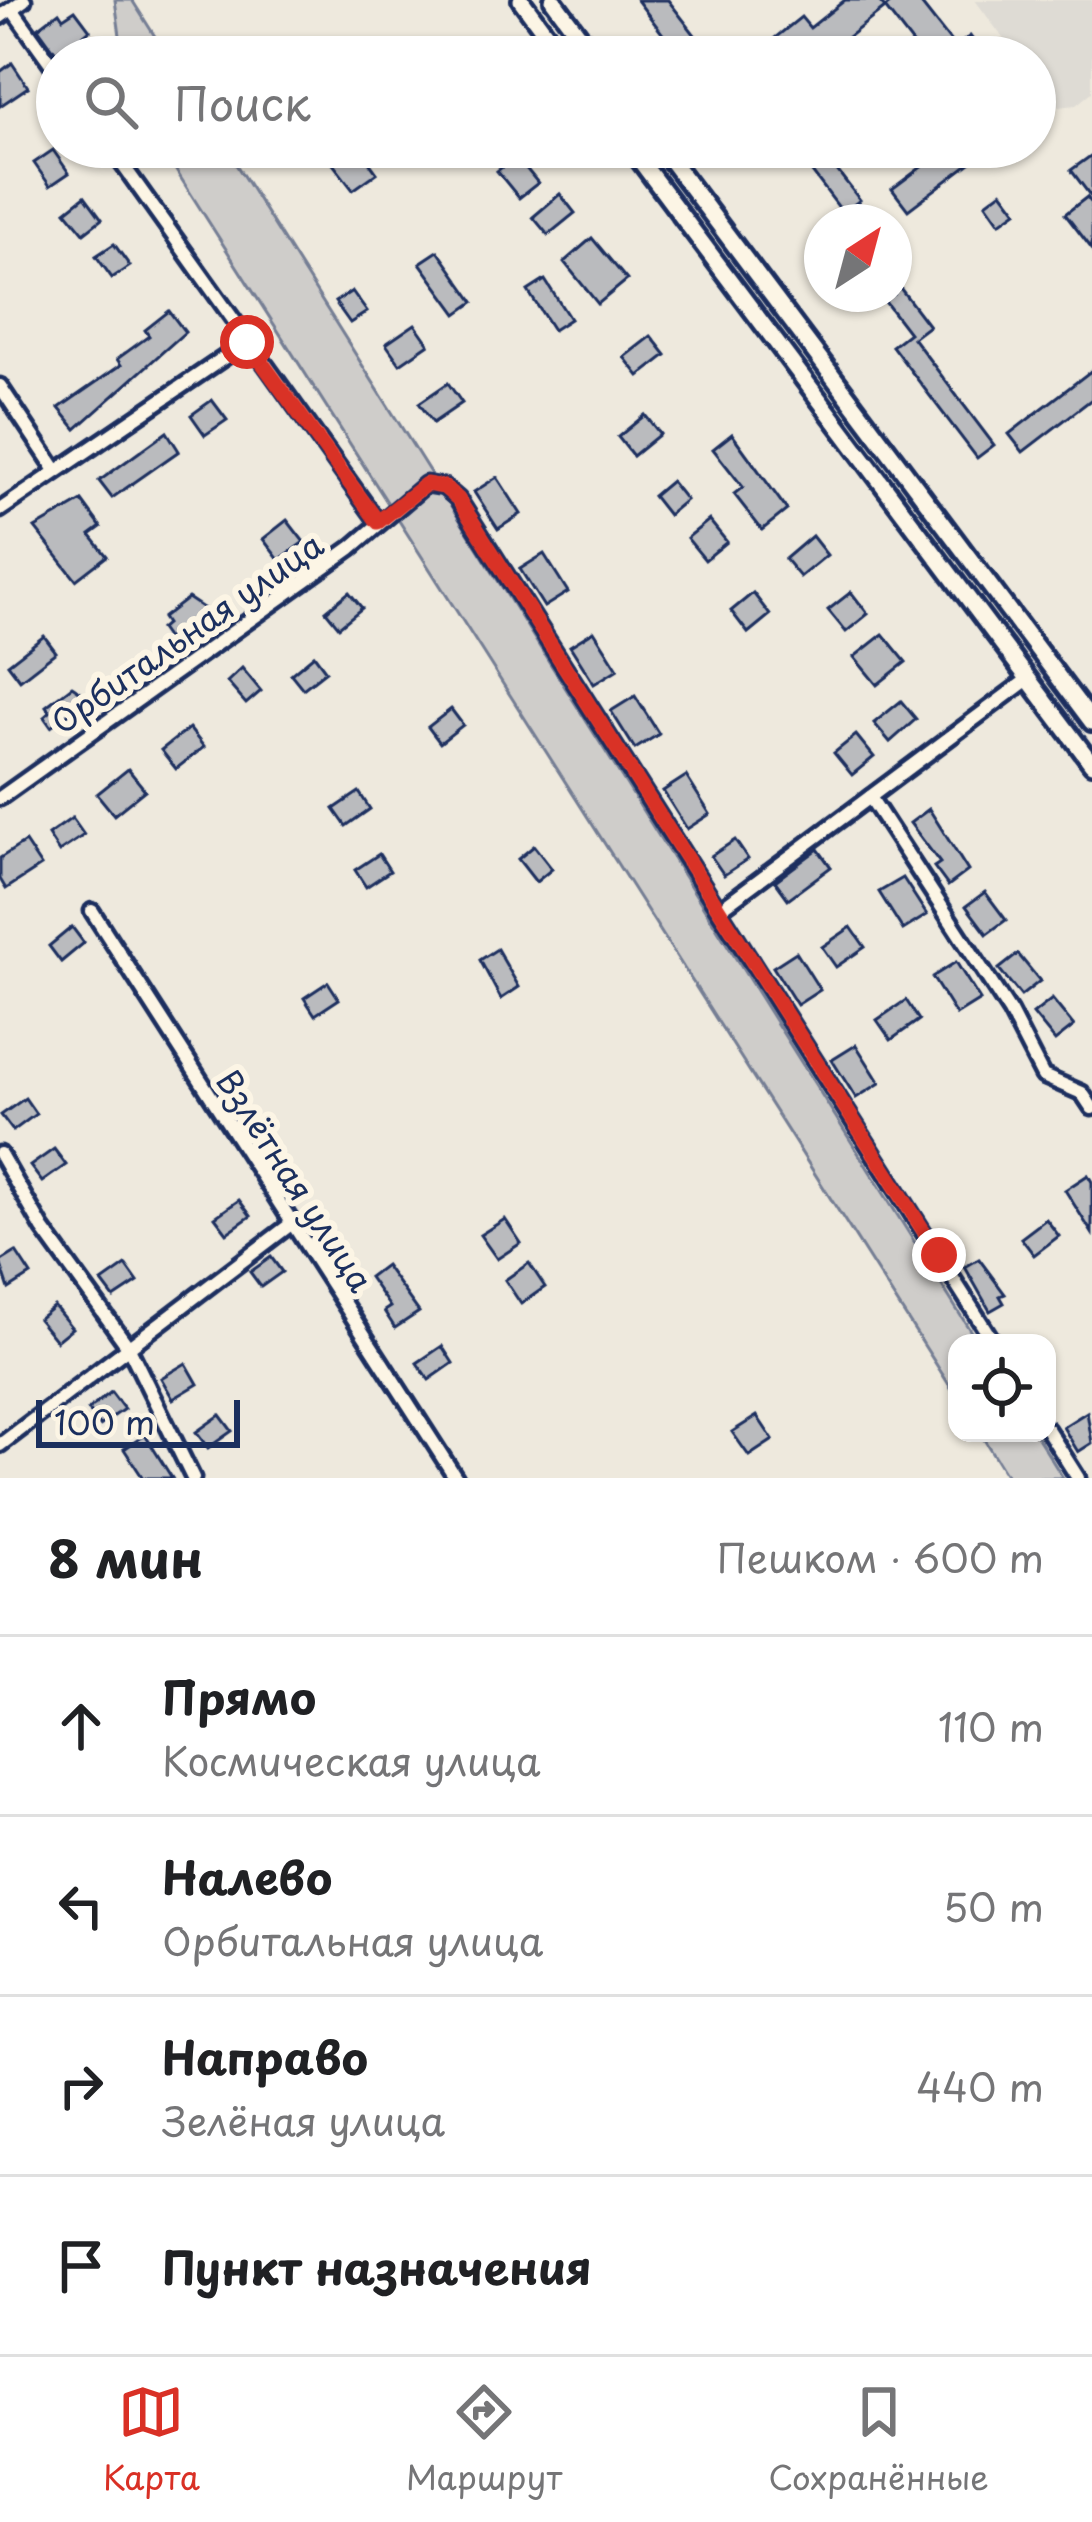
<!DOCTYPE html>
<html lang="ru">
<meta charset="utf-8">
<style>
body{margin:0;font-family:"Playpen Sans",sans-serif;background:#f6f6f6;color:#202124}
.controls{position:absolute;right:36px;bottom:36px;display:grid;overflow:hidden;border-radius:24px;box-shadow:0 3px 9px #0004}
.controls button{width:108px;height:108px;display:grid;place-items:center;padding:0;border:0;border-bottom:3px solid #e0e0e0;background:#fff;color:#202124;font:60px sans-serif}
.compass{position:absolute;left:804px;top:204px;width:108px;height:108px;border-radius:50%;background:#fff;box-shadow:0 3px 9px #0004;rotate:36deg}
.scale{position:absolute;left:36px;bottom:30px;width:204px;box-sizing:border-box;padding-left:12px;border:6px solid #1b2f5e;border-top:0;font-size:33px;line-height:42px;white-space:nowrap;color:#1b2f5e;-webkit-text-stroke:9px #fcf5e5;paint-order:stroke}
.stop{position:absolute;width:36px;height:36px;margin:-27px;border:9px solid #d93025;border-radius:50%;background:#fff}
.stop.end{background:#d93025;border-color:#fff;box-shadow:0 3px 12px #0008}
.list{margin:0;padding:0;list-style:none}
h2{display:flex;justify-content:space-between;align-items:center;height:156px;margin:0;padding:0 48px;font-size:51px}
h2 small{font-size:39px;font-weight:400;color:#757577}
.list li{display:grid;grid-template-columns:78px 1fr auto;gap:36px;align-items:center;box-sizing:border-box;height:180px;padding:0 48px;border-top:3px solid #e0e0e0}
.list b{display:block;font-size:45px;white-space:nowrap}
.list p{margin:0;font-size:39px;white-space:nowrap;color:#757577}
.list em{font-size:39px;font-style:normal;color:#757577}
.icon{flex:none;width:66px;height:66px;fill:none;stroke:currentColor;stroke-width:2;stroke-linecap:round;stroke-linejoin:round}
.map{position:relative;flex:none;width:1092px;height:1478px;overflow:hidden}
.search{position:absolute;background:#fff;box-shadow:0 3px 9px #0004;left:36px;right:36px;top:36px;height:132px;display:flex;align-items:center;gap:30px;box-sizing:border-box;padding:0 42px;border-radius:66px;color:#757577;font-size:45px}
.sheet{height:876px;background:#fff}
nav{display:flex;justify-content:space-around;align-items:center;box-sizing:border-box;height:168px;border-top:3px solid #e0e0e0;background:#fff;font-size:33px;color:#757577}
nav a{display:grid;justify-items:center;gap:6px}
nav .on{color:#d93025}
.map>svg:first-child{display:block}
.built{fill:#dedbd4}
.green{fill:#cfcdca;stroke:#757e94;stroke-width:3}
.building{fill:#babbbe;stroke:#1b2f5e;stroke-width:3}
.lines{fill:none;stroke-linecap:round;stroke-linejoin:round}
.minor-casing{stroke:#1b2f5e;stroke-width:21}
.tertiary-casing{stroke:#1b2f5e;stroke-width:24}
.minor{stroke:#fcf5e5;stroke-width:12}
.tertiary{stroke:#fcf5e5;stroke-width:15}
.route{stroke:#d93025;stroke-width:15}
.labels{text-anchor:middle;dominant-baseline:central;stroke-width:12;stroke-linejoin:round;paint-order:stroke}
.street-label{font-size:33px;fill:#1b2f5e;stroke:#fcf5e5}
</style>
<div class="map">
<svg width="1092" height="1478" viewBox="0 0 1092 1478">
<rect width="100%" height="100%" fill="#eee9dd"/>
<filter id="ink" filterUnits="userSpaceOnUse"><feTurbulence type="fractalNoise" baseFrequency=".00833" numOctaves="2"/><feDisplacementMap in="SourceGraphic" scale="24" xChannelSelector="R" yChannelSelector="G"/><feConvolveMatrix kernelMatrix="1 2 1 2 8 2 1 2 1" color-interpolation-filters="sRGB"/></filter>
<g filter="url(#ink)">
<polygon class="built" points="975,0 1092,0 1092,92 1076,105 1059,107 1035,82 1035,57 1017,57"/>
<g class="green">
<polygon points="115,0 132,0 168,57 123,57"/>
<polygon points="161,147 225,147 978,1343 957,1343 957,1397"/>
<polygon points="980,1433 1035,1433 1063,1478 1008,1478"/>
</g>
<g class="building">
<polygon points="637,0 668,0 712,57 680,57"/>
<polygon points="845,0 878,0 885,8 824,56 816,46 801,57 751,57 801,17 810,28"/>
<polygon points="895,0 918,0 955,47 970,36 986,57 923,57 885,8"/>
<polygon points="75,10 90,30 79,39 93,57 59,57 38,28 59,12 63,18"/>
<polygon points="12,63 28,87 0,106 0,72"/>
<polygon points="320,147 358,147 377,173 353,190"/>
<polygon points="793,147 819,147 860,200 843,213"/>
<polygon points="948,147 971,147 978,157 908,210 892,189"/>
<polygon points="53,150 69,173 50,186 34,163"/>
<polygon points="1092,155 1092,198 1071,170"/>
<polygon points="516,156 538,183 519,198 497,171"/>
<polygon points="1002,191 1017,211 1000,223 986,203"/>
<polygon points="560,194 575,213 548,235 533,217"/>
<polygon points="85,196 102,219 84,233 66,211"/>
<polygon points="1087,197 1092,204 1092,249 1065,214"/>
<polygon points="592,238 627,280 598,304 564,262"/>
<polygon points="114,244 130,266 112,278 96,256"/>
<polygon points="438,251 474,302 457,314 420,263"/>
<polygon points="545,280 570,319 553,330 528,291"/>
<polygon points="894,280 929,326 913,338 994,445 977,458 892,346 909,333 879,294 894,294"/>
<polygon points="352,291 367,312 350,323 335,302"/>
<polygon points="169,311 185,332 76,429 59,408 121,365 117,359 149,336 145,330"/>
<polygon points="415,324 429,344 400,364 386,344"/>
<polygon points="651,336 666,355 639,376 624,357"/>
<polygon points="1092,370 1092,399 1023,452 1009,434"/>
<polygon points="448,383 462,403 433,423 419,403"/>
<polygon points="212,400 227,420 205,435 191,415"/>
<polygon points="645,415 660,434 633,456 618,437"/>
<polygon points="167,432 179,451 112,498 99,481"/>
<polygon points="732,434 787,510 762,530 734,494 743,487 713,449"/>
<polygon points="497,477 521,514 498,529 474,492"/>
<polygon points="671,481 686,500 668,515 653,496"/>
<polygon points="82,501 101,527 90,535 107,556 76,580 35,528"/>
<polygon points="287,520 304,542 279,560 263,539"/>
<polygon points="709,520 727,542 705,560 687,538"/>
<polygon points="812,536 827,555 800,577 785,559"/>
<polygon points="544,554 568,592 544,607 520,569"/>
<polygon points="349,592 362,608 339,627 326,611"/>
<polygon points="851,592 868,614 846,632 828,610"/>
<polygon points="753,593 770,615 748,633 731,611"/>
<polygon points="188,598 206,610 167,639 160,629 166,624 162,618"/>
<polygon points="594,631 618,669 594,684 570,646"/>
<polygon points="883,634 906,662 877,685 854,657"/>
<polygon points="44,636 56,652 20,680 8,664"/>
<polygon points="314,655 326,671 303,689 291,674"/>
<polygon points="242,668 261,691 246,704 227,682"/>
<polygon points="72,686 90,698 51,727 44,717 50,712 46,706"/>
<polygon points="635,696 659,734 635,749 611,711"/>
<polygon points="901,701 916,719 890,742 874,723"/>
<polygon points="451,709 463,725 440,743 428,727"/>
<polygon points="189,728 204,747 176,769 161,750"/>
<polygon points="856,735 874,757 852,775 834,753"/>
<polygon points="128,769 145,790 114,815 97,794"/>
<polygon points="686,776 710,814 687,829 663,791"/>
<polygon points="359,792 370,809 346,826 334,809"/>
<polygon points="929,809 968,871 948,886 934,867 940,863 910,823"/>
<polygon points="72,818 84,835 59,852 48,835"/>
<polygon points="735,840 748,859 724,875 711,856"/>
<polygon points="25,842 41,866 6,889 0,879 0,858"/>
<polygon points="534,846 552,869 536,882 518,859"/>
<polygon points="818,849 831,867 788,899 775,881"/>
<polygon points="379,854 390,871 366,887 355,870"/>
<polygon points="903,878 927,915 903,930 879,892"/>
<polygon points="985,892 1006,920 987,934 966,906"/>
<polygon points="72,927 84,943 61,962 49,946"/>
<polygon points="851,927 865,947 836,967 822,947"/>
<polygon points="497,949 519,987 501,999 480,960"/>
<polygon points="796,952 820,990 797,1005 773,967"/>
<polygon points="1018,954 1040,981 1021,996 999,969"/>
<polygon points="956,962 980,1000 956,1015 932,977"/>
<polygon points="328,982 339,999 315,1015 304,998"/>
<polygon points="1052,999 1074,1026 1055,1041 1033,1014"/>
<polygon points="906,1000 919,1020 891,1040 877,1020"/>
<polygon points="856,1045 880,1083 856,1098 832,1060"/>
<polygon points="25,1098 36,1114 13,1131 1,1115"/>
<polygon points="54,1149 66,1165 42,1182 30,1166"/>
<polygon points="1088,1175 1092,1182 1092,1233 1065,1190"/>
<polygon points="239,1200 251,1216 227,1233 215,1217"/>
<polygon points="505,1219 521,1243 497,1259 480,1235"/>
<polygon points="1046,1219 1059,1236 1034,1255 1021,1238"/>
<polygon points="16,1252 31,1275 9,1289 0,1262"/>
<polygon points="271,1257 282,1272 261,1287 250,1272"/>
<polygon points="979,1259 1005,1294 1000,1296 1004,1303 990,1311 965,1267"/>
<polygon points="529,1263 545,1287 521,1304 505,1280"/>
<polygon points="126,1265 138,1282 114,1298 102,1282"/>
<polygon points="385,1265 419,1312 395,1328 384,1311 390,1307 369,1277"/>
<polygon points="54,1306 72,1328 56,1341 38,1319"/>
<polygon points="442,1346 453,1363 429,1380 417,1363"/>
<polygon points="186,1363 198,1384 173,1399 161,1378"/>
<polygon points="111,1392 124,1409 100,1426 88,1410"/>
<polygon points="1087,1412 1092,1443 1078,1452 1063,1427"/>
<polygon points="220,1415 232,1431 208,1448 196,1432"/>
<polygon points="757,1416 773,1440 749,1456 732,1432"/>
<polygon points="145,1435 172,1478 143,1478 124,1449"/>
</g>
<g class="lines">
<defs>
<g id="minor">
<polyline points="12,9 57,72"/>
<polyline points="0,17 24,0"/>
<polyline points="110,147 378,522"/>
<polyline points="0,386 55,469"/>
<polyline points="0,510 247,342"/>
<polyline points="870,797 1010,1012 1043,1076 1082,1093 1092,1108"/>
<polyline points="0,798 351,548 426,484 444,487 458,499 994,1343"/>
<polyline points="720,909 1028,679"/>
<polyline points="92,911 456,1478"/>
<polyline points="0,1154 43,1229 129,1348 193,1478"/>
<polyline points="1047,1429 1078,1478"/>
<polyline points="0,1445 291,1224"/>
</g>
<g id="tertiary">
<polyline points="521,0 563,57"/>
<polyline points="553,0 595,57"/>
<polyline points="630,147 1092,764"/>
<polyline points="661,147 1092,722"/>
</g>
</defs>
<use href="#minor" class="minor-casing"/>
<use href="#tertiary" class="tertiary-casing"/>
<use href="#minor" class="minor"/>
<use href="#tertiary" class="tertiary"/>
</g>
</g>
<g class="lines" filter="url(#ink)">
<polyline class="route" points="247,342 378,522 426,484 444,487 458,499 939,1255"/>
</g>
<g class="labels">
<g class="street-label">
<text transform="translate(186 632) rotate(-35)">Орбитальная улица</text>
<text transform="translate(296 1180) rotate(57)">Взлётная улица</text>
</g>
</g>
</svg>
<div class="controls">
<button><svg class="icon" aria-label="locate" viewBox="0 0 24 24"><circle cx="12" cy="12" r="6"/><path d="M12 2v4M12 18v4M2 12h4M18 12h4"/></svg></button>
</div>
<svg class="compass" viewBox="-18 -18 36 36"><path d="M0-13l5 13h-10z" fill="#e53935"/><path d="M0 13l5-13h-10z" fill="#757577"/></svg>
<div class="scale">100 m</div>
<div class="stop" style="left:247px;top:342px"></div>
<div class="stop end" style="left:939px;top:1255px"></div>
<div class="search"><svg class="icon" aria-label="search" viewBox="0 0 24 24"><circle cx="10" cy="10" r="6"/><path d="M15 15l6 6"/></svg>Поиск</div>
</div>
<section class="sheet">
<h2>8 мин<small>Пешком · 600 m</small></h2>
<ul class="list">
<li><svg class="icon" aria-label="ahead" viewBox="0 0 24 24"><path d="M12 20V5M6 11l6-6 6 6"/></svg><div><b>Прямо</b><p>Космическая улица</p></div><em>110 m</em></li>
<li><svg class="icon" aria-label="left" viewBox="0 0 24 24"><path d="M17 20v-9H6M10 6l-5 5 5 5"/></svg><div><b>Налево</b><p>Орбитальная улица</p></div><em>50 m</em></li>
<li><svg class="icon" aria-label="right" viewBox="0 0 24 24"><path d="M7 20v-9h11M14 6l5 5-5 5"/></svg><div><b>Направо</b><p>Зелёная улица</p></div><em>440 m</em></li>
<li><svg class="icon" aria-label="arrive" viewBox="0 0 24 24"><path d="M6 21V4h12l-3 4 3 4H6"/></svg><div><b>Пункт назначения</b></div></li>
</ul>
</section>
<nav>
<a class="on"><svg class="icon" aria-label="map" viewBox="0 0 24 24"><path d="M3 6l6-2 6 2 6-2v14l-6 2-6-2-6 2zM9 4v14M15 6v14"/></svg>Карта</a>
<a><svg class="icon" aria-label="directions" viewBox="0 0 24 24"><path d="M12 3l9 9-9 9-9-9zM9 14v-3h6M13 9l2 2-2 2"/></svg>Маршрут</a>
<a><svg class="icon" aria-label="saved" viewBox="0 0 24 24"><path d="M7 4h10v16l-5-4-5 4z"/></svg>Сохранённые</a>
</nav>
